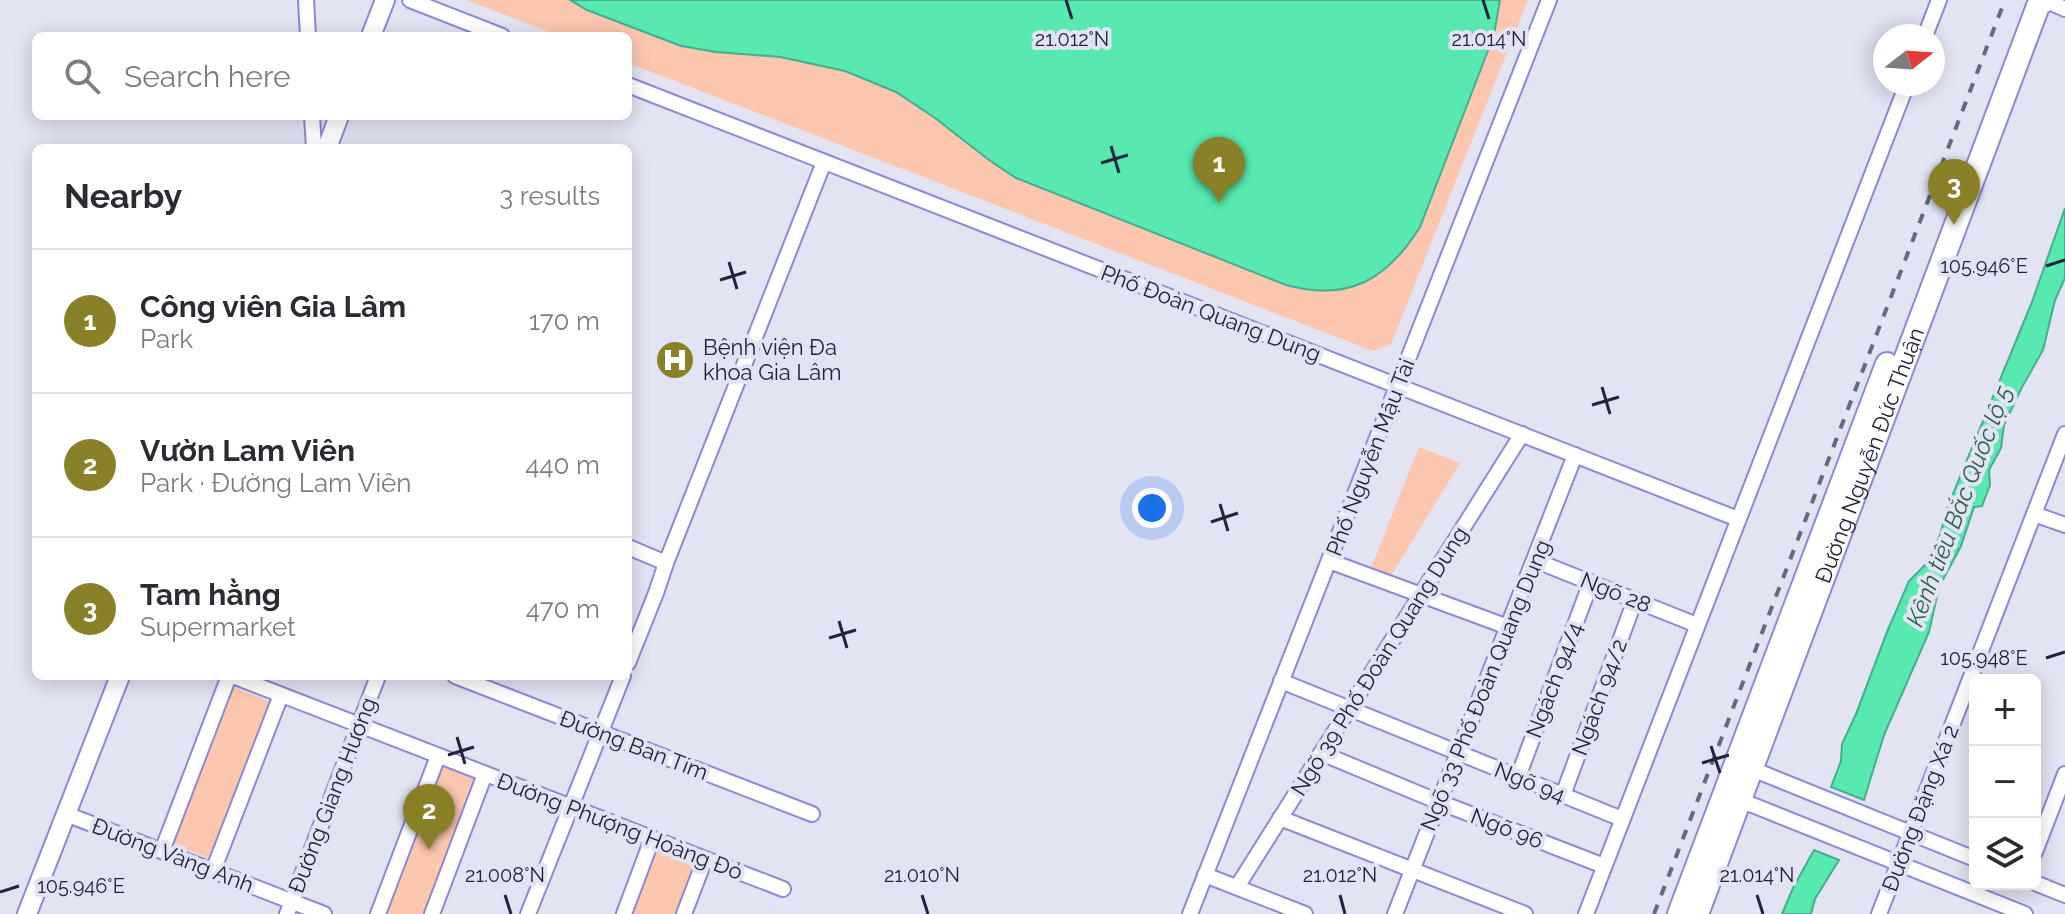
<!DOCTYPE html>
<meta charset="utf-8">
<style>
body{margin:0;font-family:Raleway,sans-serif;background:#f7f7f7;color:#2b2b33}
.controls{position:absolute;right:24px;bottom:24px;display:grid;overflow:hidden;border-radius:12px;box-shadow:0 4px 20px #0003}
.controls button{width:72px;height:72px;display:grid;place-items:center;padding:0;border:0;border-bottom:2px solid #e1e1e2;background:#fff;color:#2b2b33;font:40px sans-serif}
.compass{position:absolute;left:1873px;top:24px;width:72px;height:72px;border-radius:50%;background:#fff;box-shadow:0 4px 20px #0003;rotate:73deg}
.you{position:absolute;left:1152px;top:508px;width:28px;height:28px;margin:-20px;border:6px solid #fff;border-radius:50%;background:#1a73e8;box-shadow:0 0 0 12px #1a73e833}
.badge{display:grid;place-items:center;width:52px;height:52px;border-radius:50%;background:#898028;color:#fff;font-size:26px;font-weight:700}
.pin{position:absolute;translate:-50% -66px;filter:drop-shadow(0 2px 4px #0008)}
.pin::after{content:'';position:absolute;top:42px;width:28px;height:24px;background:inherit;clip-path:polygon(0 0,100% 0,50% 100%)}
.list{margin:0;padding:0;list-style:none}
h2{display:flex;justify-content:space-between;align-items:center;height:104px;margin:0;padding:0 32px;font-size:34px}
h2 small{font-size:26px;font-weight:400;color:#7c7c81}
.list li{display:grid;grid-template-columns:52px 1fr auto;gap:24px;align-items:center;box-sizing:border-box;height:144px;padding:0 32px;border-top:2px solid #e1e1e2}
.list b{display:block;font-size:30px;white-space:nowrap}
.list p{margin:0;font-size:26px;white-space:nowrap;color:#7c7c81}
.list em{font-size:26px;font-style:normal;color:#7c7c81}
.icon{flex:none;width:44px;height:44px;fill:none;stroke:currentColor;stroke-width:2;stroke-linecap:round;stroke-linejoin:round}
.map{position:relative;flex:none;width:2065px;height:914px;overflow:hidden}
.search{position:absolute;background:#fff;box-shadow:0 4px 20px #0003;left:32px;top:32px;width:600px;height:88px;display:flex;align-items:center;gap:20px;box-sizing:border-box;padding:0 28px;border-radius:12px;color:#7c7c81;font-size:30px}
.panel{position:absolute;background:#fff;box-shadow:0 4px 20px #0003;left:32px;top:144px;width:600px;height:536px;border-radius:12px}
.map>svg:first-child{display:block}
.green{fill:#fdc6af}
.water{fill:#57e9b0;stroke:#47ad8e;stroke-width:2}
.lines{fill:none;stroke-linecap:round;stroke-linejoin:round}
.minor-casing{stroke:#8b8ad4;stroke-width:18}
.major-casing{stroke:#8b8ad4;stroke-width:22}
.highway-casing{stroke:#8b8ad4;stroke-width:26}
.minor{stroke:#fff;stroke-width:14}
.major{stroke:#fff;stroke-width:18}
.highway{stroke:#fff;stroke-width:22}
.rail{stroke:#686880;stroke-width:4;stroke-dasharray:10 10;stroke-linecap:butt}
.ticks{fill:none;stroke:#23223f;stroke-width:3}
.labels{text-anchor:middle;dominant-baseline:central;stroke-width:8;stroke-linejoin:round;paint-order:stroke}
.street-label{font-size:22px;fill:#23223f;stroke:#e2e3f3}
.poi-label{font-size:22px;fill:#23223f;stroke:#e2e3f3;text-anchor:start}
.water-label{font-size:24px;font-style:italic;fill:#29614a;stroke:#e2e3f3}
.ticks-label{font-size:20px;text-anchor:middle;fill:#23223f;stroke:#e2e3f3;stroke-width:8;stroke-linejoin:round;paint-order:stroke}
</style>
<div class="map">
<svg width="2065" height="914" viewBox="0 0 2065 914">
<rect width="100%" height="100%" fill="#e2e3f3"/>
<g class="green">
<polygon points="466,0 1528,0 1391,344 1373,351 628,63 628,36 559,36"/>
<polygon points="1419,447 1460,463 1391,576 1371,568"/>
<polygon points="232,687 271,702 211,859 172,844"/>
<polygon points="438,756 485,774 432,914 378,914"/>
<polygon points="652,839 705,859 684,914 623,914"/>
</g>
<g class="water">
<path d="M 570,0 L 1500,0 L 1494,35 L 1420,227 C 1387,280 1348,302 1286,285 L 1016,178 L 989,160 L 935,118 L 896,92 L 845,71 L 780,57 L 716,52 L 681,46 L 587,10 Z"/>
<polygon points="2065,208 2065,278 2055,300 2043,350 2021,389 2004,425 2001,448 1989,470 1990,485 1982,506 1974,507 1961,546 1939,587 1929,632 1884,735 1864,800 1831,787 1841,761 1842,744 1856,714 1887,632 1909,581 1928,562 1940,535 1948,506 2032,302"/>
<polygon points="1814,850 1839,860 1815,899 1811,914 1782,914 1793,888"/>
</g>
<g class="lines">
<defs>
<g id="minor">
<polyline points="306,0 308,36"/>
<polyline points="410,0 502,36"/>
<polyline points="2045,0 2065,9"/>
<polyline points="1925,36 1939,0"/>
<polyline points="628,85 1738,519"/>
<polyline points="312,116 314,148"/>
<polyline points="2034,514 2065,525"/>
<polyline points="628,547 666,563"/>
<polyline points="1534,560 1697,625"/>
<polyline points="1329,561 1508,627"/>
<polyline points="628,663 656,593 666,563 824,162"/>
<polyline points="233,676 783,889"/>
<polyline points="455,676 812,814"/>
<polyline points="1281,681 1622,819"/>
<polyline points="1321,753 1439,802 1604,866"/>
<polyline points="1752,769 1975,859"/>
<polyline points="1518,777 1591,582"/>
<polyline points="1563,795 1635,600"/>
<polyline points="1740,800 2025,914"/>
<polyline points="66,814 324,914"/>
<polyline points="1280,818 1525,914"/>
<polyline points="162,851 229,676"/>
<polyline points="2035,852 2065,774"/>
<polyline points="213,871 281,695"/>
<polyline points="1205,875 1305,914"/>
<polyline points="2035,883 2065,895"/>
<polyline points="1237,887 1522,434"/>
<polyline points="287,914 378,676"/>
<polyline points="378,914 438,756"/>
<polyline points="432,914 485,774"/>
<polyline points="528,914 623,676"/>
<polyline points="624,914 652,839"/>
<polyline points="684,914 705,859"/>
<polyline points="1190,914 1549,0"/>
<polyline points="1395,914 1575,455"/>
<polyline points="1586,914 1907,84"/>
<polyline points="1879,914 2065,434"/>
</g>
<g id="major">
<polyline points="371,36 385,0"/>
<polyline points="327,148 339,116"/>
<polyline points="27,914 120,676"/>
</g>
<g id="highway">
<polyline points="1679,914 1887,364"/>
<path id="s1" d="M 1697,914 L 2038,6 L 2045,0"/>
</g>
</defs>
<use href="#minor" class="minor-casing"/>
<use href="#major" class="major-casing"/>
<use href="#highway" class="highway-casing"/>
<use href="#minor" class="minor"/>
<use href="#major" class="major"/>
<use href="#highway" class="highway"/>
<polyline class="rail" points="1654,914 2005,0"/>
</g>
<path class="ticks" d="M 1066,0 L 1072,19M 1483,0 L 1489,19M 1111,146 L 1119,173M 1101,163 L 1128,155M 729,262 L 737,289M 2046,266 L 2065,260M 720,280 L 746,272M 1602,387 L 1610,414M 1592,405 L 1619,397M 1220,504 L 1228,531M 1211,522 L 1238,513M 839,621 L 847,648M 829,638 L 856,630M 2046,658 L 2065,652M 457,737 L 465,764M 1711,746 L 1720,773M 448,755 L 474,747M 1702,763 L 1729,755M 0,892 L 19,886M 505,895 L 511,914M 922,895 L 928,914M 1340,895 L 1345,914M 1757,895 L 1763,914"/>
<defs>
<symbol id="hospital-disc" viewBox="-11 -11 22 22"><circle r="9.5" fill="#898028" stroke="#e2e3f3"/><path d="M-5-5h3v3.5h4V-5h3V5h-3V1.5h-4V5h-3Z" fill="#fff"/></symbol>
</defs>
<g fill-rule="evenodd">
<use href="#hospital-disc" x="653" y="338" width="44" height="44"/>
</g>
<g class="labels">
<g class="street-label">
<text transform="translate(1211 313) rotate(21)">Phố Đoàn Quang Dung</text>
<text stroke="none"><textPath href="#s1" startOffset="490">Đường Nguyễn Đức Thuận</textPath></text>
<text transform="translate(1370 457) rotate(-69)">Phố Nguyễn Mậu Tài</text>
<text transform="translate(1616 592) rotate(22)">Ngõ 28</text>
<text transform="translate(1379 661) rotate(-58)">Ngõ 39 Phố Đoàn Quang Dung</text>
<text transform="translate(1554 680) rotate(-69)">Ngách 94/4</text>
<text transform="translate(1485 685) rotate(-68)">Ngõ 33 Phố Đoàn Quang Dung</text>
<text transform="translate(1599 697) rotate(-70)">Ngách 94/2</text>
<text transform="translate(634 745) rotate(21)">Đường Ban Tím</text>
<text transform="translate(1530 782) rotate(22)">Ngõ 94</text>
<text transform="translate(332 795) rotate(-69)">Đường Giang Hương</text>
<text transform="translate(1920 808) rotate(-69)">Đường Đặng Xá 2</text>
<text transform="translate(620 826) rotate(21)">Đường Phượng Hoàng Đỏ</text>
<text transform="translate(1507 828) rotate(21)">Ngõ 96</text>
<text transform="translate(173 855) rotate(21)">Đường Vàng Anh</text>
</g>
<g class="poi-label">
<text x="703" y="347">Bệnh viện Đa<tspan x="703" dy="25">khoa Gia Lâm</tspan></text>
</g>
<g class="water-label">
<text transform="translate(1959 506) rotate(-69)">Kênh tiêu Bắc Quốc lộ 5</text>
</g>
</g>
<g class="ticks-label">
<text x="1072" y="46">21.012°N</text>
<text x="1489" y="46">21.014°N</text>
<text x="1984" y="273">105.946°E</text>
<text x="1984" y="665">105.948°E</text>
<text x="505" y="882">21.008°N</text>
<text x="922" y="882">21.010°N</text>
<text x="1340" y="882">21.012°N</text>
<text x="1757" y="882">21.014°N</text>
<text x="81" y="893">105.946°E</text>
</g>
</svg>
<div class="controls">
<button>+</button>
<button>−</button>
<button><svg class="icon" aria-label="layers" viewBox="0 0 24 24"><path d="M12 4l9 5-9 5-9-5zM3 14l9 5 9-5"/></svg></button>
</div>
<svg class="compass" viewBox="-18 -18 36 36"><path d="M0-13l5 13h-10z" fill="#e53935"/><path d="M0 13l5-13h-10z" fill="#7c7c81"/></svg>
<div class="you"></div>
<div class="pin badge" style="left:1219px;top:203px">1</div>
<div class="pin badge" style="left:429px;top:850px">2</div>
<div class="pin badge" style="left:1954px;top:225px">3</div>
<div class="search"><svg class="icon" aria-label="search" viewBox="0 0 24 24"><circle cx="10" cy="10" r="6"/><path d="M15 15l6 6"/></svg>Search here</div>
<section class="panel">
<h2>Nearby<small>3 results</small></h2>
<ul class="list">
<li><span class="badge">1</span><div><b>Công viên Gia Lâm</b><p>Park</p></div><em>170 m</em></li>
<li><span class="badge">2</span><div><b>Vườn Lam Viên</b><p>Park · Đường Lam Viên</p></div><em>440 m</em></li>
<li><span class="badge">3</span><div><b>Tam hằng</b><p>Supermarket</p></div><em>470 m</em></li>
</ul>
</section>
</div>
